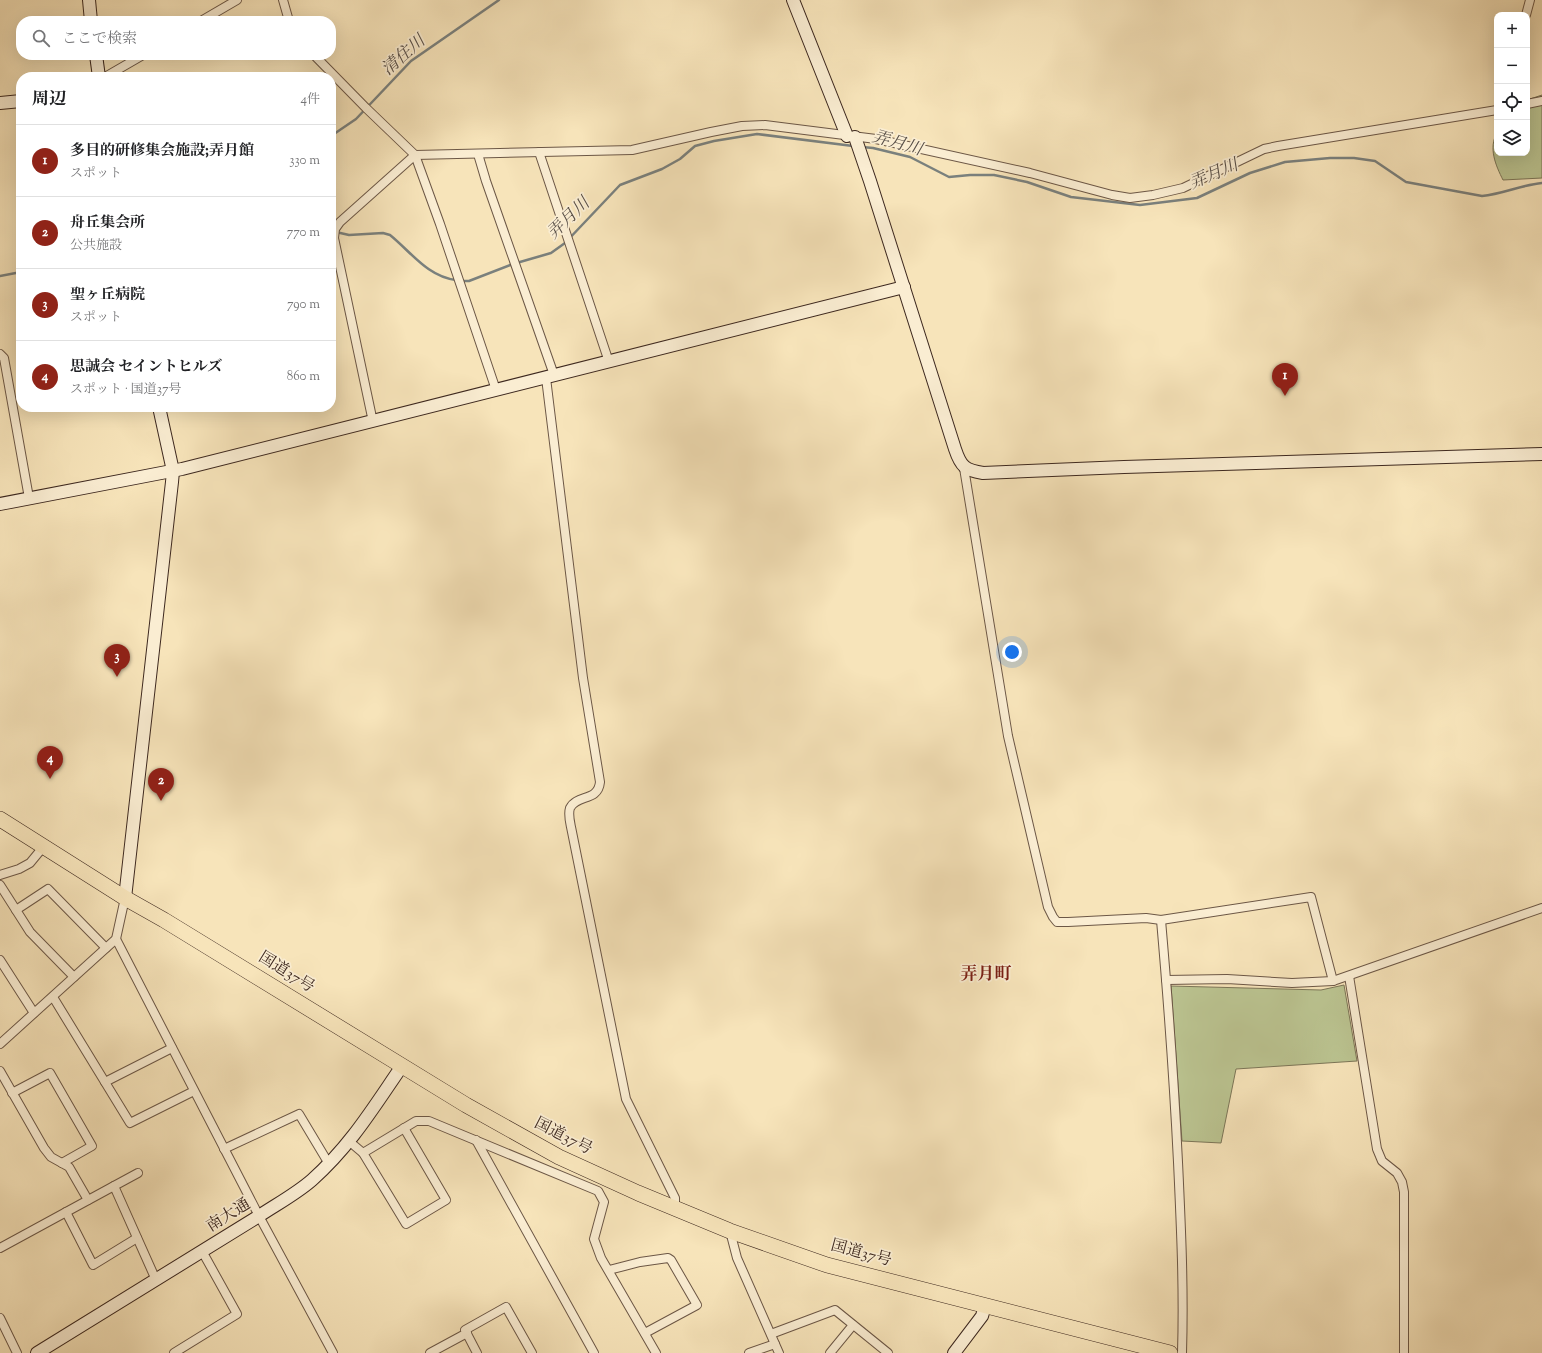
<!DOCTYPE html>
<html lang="ja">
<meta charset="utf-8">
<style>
body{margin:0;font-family:"Sorts Mill Goudy","Noto Serif JP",serif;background:#f6f6f6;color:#202124}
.controls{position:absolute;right:12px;top:12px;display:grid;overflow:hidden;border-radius:8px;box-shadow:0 4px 16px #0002}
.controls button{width:36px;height:36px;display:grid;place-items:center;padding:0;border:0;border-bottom:1px solid #e0e0e0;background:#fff;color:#202124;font:20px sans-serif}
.you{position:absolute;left:1012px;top:652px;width:14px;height:14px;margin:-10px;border:3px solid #fff;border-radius:50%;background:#1a73e8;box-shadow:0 0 0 6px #1a73e833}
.badge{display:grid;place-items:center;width:26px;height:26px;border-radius:50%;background:#8f2418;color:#fff;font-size:13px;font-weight:700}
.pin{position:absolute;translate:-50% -33px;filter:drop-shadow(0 1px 2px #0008)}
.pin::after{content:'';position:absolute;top:21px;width:14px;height:12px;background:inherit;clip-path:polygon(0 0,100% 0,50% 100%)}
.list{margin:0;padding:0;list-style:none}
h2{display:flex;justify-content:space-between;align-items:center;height:52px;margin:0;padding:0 16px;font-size:17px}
h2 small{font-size:13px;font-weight:400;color:#757577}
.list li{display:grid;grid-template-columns:26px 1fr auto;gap:12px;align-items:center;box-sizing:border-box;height:72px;padding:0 16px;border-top:1px solid #e0e0e0}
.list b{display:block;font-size:15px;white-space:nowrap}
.list p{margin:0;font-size:13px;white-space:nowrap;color:#757577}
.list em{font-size:13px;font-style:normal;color:#757577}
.icon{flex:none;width:22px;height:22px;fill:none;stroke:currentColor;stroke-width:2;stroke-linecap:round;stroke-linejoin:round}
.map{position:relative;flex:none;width:1542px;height:1353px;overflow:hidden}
.search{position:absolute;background:#fff;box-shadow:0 4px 16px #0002;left:16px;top:16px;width:320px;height:44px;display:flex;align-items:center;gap:10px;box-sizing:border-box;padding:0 14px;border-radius:16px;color:#757577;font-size:15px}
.panel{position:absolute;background:#fff;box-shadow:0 4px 16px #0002;left:16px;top:72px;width:320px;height:340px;border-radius:16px}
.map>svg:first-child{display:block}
.green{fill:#bbc491;stroke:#7c7658}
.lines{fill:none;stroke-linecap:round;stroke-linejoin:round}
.stream{stroke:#7a807d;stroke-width:2.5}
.street-casing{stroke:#6c5746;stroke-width:10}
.secondary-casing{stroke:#3d281f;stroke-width:14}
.highway-casing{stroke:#3d281f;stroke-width:16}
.street{stroke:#faedd2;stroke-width:8}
.secondary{stroke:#faedd2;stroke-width:12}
.highway{stroke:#f7e4ba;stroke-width:15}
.labels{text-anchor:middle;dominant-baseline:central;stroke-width:3.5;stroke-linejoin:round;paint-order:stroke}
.street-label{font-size:16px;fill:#3d281f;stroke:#faedd2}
.water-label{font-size:17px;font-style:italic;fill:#564d46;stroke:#faedd2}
.neighbourhood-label{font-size:17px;font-weight:bold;fill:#7a1f14;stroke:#faedd2}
</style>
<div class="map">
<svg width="1542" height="1353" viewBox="0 0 1542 1353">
<rect width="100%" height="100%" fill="#f7e4ba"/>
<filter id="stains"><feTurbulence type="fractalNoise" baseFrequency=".005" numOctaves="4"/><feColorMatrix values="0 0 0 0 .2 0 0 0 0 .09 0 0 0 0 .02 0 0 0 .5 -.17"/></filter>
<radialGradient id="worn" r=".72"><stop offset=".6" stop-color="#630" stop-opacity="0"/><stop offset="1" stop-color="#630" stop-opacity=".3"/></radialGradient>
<g class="green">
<path d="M 1542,95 L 1542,178 L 1503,180 C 1496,166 1488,148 1497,133 L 1497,153 L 1527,153 L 1527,100 Z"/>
<polygon points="1344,985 1357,1061 1236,1069 1221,1143 1182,1141 1171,986 1321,990"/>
</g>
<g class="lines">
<g class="stream">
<polyline points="331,136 356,119 411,61 499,0"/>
<path d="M 862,147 L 873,148 L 910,157 L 949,177 L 970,175 L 994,175 L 1027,182 L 1071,197 L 1140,205 L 1197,198 L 1250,173 L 1285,162 L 1330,158 L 1354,158 L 1375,161 L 1406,182 L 1482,196 C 1503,194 1521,185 1542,183"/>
<path d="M 336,232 L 349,235 L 383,233 L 390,235 C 411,252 428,277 456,280"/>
<polyline points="0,276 21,272"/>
<polyline points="461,281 469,281 513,264 551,253 565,243 620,185 662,169 680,159 695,146 714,141 757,134 853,146"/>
</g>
<defs>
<g id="street">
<polyline points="283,0 289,21"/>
<polyline points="1526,15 1530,0"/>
<polyline points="201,21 237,0"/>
<polyline points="314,55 366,108 415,155 440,224 496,390"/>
<polyline points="105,77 143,55"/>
<polyline points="1527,104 1542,101"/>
<polyline points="539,152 609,362"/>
<polyline points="478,154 486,181 554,375"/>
<polyline points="0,354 4,358 29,498"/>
<path d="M 546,378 L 583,678 L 600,782 C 598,802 577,794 570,808 C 568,814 570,822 571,827 L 626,1099 L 675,1198 L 675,1209"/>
<polyline points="373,422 334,238 335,229 340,222 415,155 632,150 711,132 742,126 765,125 876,139 1030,173 1112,195 1130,198 1153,195 1183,188 1264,149 1278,146 1497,110"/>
<polyline points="964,468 1008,736 1048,907 1053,917 1057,922 1068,922 1146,918 1161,920 1311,897 1333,981"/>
<polyline points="0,875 19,869 30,863 44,846"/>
<polyline points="0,885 30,932 74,977"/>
<polyline points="16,910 48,889 106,948"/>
<path d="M 1161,920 C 1168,1000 1174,1081 1178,1162 C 1181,1226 1184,1289 1182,1353"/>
<polyline points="116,939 259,1216 333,1353"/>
<polyline points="0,960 34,1013"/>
<polyline points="1349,976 1377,1149 1382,1161 1397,1173 1402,1182 1404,1192 1404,1353"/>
<polyline points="1166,980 1227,979 1292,983 1333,981 1542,908"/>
<polyline points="53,997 130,1123 194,1091"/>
<polyline points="0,1044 116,939 125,898"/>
<polyline points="0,1071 44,1148 51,1157 69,1167 88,1200"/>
<polyline points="105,1082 172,1048"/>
<polyline points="12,1093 50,1073 92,1146 62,1163"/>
<polyline points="476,1140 594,1353"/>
<polyline points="350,1142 363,1153 416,1121 429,1121 598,1191 604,1202 594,1239 601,1258 656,1353"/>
<polyline points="224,1149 299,1114 329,1164"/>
<polyline points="363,1153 406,1224 446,1200 404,1128"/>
<polyline points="114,1186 138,1173"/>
<polyline points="66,1212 93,1265 137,1238"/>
<polyline points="730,1231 737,1258 779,1353"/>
<polyline points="0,1248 114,1186 156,1280"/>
<polyline points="609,1270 640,1262 668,1258 671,1260 697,1305 645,1333"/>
<polyline points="0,1318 17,1353"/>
<polyline points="771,1334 835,1310 888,1353"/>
<polyline points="174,1353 237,1314 202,1251"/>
<polyline points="430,1353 467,1333"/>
<polyline points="477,1353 465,1330 506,1307 532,1353"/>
<polyline points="749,1353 775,1344"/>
<polyline points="830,1353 853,1325"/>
</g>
<g id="secondary">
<polyline points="89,0 91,21"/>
<polyline points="793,0 847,136"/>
<polyline points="96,55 99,77"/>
<polyline points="0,103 21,101"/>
<path d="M 855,137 L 870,181 L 955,449 C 961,467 965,470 983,473 L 1124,467 L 1542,454"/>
<polyline points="0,504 182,469 904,287"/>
<polyline points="125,898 172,482 173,471 159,407"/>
<path d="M 37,1353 L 259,1216 C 277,1204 296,1194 312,1180 C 351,1145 373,1108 402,1066"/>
<polyline points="954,1353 982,1316 985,1306"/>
</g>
<polyline id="highway" points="0,819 125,898 164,920 466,1105 559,1157 638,1193 730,1231 827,1265 1170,1353"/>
</defs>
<use href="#street" class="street-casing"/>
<use href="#secondary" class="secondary-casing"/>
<use href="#highway" class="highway-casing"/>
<use href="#street" class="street"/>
<use href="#secondary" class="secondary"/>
<use href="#highway" class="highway"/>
</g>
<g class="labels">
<g class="street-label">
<text transform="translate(286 973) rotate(32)">国道37号</text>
<text transform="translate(563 1137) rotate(27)">国道37号</text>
<text transform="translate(229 1216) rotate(-32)">南大通</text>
<text transform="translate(861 1254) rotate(15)">国道37号</text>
</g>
<g class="water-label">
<text transform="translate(404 56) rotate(-41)">清住川</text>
<text transform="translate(897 144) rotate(16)">弄月川</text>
<text transform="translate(1214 175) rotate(-23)">弄月川</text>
<text transform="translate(569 219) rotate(-44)">弄月川</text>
</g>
<g class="neighbourhood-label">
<text x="986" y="975">弄月町</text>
</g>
</g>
<rect width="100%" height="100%" filter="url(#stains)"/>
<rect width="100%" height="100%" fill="url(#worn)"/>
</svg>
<div class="controls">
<button>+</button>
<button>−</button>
<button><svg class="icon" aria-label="locate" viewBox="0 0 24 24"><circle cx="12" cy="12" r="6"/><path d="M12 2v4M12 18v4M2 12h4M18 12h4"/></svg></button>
<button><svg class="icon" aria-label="layers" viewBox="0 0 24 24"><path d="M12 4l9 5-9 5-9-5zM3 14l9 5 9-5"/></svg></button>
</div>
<div class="you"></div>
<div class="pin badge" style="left:1285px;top:396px">1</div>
<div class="pin badge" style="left:161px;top:801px">2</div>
<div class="pin badge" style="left:117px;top:677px">3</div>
<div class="pin badge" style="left:50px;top:779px">4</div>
<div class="search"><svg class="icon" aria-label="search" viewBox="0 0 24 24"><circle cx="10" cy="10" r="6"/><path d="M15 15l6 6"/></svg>ここで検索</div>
<section class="panel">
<h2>周辺<small>4件</small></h2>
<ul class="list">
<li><span class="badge">1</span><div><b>多目的研修集会施設;弄月館</b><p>スポット</p></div><em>330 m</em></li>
<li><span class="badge">2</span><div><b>舟丘集会所</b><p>公共施設</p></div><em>770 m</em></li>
<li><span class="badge">3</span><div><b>聖ヶ丘病院</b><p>スポット</p></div><em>790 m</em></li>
<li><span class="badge">4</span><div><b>思誠会 セイントヒルズ</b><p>スポット · 国道37号</p></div><em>860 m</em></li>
</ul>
</section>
</div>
